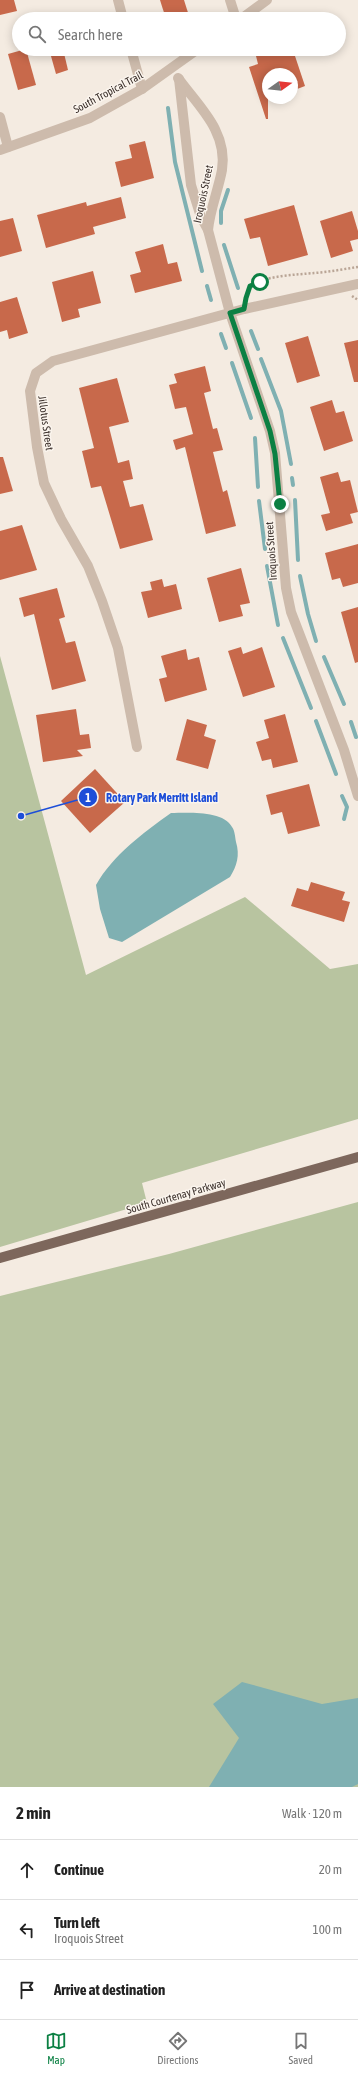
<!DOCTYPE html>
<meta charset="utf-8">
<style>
body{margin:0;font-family:"Asap Condensed",sans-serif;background:#f2f2f2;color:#222}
.compass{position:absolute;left:262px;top:68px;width:36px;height:36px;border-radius:50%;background:#fff;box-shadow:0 2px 10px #0003;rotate:75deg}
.stop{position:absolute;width:12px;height:12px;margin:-9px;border:3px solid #0b8043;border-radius:50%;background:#fff}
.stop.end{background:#0b8043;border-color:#fff;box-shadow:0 1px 4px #0008}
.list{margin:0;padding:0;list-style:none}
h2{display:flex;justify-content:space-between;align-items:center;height:52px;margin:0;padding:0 16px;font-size:17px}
h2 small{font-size:13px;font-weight:400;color:#767676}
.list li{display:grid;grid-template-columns:26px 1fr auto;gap:12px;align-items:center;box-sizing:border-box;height:60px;padding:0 16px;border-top:1px solid #e0e0e0}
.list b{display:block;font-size:15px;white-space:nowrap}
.list p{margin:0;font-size:13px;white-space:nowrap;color:#767676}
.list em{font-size:13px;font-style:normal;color:#767676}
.icon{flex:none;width:22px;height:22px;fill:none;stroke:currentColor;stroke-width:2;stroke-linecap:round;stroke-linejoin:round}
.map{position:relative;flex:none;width:358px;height:1787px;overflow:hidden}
.search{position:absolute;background:#fff;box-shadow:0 2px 10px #0003;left:12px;right:12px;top:12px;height:44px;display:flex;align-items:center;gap:10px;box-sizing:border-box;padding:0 14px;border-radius:22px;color:#767676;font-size:15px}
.sheet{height:232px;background:#fff}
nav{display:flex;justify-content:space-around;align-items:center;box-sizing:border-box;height:56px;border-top:1px solid #e0e0e0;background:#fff;font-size:11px;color:#767676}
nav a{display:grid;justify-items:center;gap:2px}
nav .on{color:#0b8043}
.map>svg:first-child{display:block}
.green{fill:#b8c4a0}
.water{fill:#7fb0b2}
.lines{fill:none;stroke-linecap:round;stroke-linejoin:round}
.stream{stroke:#7fb0b2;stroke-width:4}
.building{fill:#c8694b}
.path{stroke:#b9a596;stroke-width:2.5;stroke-dasharray:2 2;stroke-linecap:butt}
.minor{stroke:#cdbbac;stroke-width:10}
.major{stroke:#7d675c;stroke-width:10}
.route{stroke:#0b8043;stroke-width:5}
.labels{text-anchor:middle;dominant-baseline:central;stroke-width:3;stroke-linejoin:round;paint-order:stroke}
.street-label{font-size:11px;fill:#3b302b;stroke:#fbf5ee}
.leader{fill:none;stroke:#1d4ed8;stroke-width:1.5}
.callout-dot{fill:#1d4ed8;stroke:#fbf5ee;stroke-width:1.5}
.mark-label{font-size:12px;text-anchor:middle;font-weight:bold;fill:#fff}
.callout-label{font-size:12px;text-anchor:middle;font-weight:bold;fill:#1d4ed8;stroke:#fbf5ee;stroke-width:3;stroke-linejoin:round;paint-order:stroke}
</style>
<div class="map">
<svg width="358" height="1787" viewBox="0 0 358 1787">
<rect width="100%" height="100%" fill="#f4ebe1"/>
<g class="green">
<polygon points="0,656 86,975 245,897 330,969 358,964 358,1119 142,1183 147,1203 0,1247"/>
<polygon points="358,1202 358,1787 0,1787 0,1296 169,1254"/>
</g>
<g class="water">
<path d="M 171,813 C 187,813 223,810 232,827 C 235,831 235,837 236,842 C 240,855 237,866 230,877 L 122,942 L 109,938 L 100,909 L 96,885 C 113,855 143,833 171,813 Z"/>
<polygon points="242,1682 322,1704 358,1698 358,1784 352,1787 209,1787 239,1738 213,1704"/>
</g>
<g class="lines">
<g class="stream">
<polyline points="168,108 175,162 202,271"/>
<polyline points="221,223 221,211 228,190"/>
<polyline points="224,245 238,288"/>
<polyline points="207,286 211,300"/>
<polyline points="251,331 258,349"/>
<polyline points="221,334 226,348"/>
<polyline points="261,359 281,411 291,464"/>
<polyline points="232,363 251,418"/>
<polyline points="255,438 258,487"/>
<polyline points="292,478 293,485"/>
<polyline points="295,500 298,560"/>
<polyline points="259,501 265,549"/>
<polyline points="267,566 278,625"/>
<polyline points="300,576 308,614 316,641"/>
<polyline points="283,638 311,708"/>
<polyline points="324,657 344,704"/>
<polyline points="316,721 336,774"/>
<polyline points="351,722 356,737"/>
<polyline points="342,796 347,807 344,819"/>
</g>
</g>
<g class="building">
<polygon points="0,0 14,0 17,11 0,15"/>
<polygon points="160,0 184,0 190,19 166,19"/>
<polygon points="26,49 36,85 18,90 8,54"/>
<polygon points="49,49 63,49 68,70 56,74"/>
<polygon points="277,49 280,49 282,56 294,53 305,86 292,91 292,74 268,74 268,119 266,119 249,67 258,64 256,56"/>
<polygon points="145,141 154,178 121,187 115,162 132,158 129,145"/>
<polygon points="121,197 126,218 93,227 95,234 46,248 37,215 86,202 87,206"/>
<polygon points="294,205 308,255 268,266 260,237 250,239 244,219"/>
<polygon points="352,211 358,231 358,239 350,241 353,251 331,258 320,221"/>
<polygon points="13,218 22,251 0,257 0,221"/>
<polygon points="163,244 168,264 177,262 182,281 135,293 130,275 141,272 135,252"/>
<polygon points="93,271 101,303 78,309 80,317 62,322 52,282"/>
<polygon points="17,297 28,333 9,339 7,330 0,332 0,302"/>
<polygon points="308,336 320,376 297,383 285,343"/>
<polygon points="358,340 358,382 354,382 344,343"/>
<polygon points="205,366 211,391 204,393 213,429 217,428 223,450 213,452 223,492 227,490 236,526 206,534 185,447 176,450 173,440 193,434 186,407 175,409 169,385 177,383 174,374"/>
<polygon points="117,378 129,422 109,427 118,463 129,460 133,479 123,481 130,507 143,504 153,540 120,549 101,486 91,488 82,451 94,448 79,388"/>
<polygon points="332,400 336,413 344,411 353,441 324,451 310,407"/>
<polygon points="0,457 3,457 13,491 0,494"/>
<polygon points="338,472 341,482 350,480 358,512 350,514 353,523 326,531 321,515 330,513 320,477"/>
<polygon points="22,525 37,570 0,580 0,531"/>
<polygon points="358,544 358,583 343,587 340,578 332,580 325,553"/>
<polygon points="241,568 250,603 240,605 243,616 219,622 207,578"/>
<polygon points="162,579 164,587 176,584 182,609 148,618 141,592 152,590 150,582"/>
<polygon points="57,588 65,617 59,619 66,643 75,641 86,681 52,690 34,614 24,617 19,598"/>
<polygon points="358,607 358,662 355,663 341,612"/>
<polygon points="241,647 243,654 262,647 275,687 243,697 228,651"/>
<polygon points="186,649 188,660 199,657 207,690 165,702 159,679 167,677 161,656"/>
<polygon points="76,709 80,735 89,734 91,748 77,750 83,756 43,762 36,715"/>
<polygon points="285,714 298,762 273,768 271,759 262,761 256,742 269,738 264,720"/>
<polygon points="187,719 207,725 204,736 216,740 208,769 176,760"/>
<polygon points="95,769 125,802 90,833 61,801"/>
<polygon points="309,784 320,826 288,834 282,812 271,815 266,795"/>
<polygon points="311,882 345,892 342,900 350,902 344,922 291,906 297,888 308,891"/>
</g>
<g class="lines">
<g class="path">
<polyline points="352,296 358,300"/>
<path d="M 246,297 L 250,286 C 267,275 296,275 314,273 C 329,272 344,269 358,267"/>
</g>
<g class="minor">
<polyline points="118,0 123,19"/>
<polyline points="230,0 236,19"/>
<polyline points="241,19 267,0"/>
<polyline points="131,49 142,89"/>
<path d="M 178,78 C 198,106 228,131 222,170 C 218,191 210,209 208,230"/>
<polyline points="179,79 191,185 201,217 208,230 230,313 270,431 275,453 286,588 291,612 344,750 358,796"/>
<polyline points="0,117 8,147"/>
<polyline points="0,150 90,118 142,89 198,49"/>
<polyline points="137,747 118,648 102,601 88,566 61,519 44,483 37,447 30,391 36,373 53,361 244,309 358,284"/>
</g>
<polyline class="major" points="0,1258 358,1157"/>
</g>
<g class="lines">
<polyline class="route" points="260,282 250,286 246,298 244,309 230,313 270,431 275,454 280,504"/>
</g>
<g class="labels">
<g class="street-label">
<text transform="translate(108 92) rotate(-28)">South Tropical Trail</text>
<text transform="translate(203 194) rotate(-78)">Iroquois Street</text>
<text transform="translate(46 423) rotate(82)">Jillotus Street</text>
<text transform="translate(271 551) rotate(-94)">Iroquois Street</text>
<text transform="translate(176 1196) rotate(-16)">South Courtenay Parkway</text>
</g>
</g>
<path class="leader" d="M21 816L88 797"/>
<g class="callout-dot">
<circle cx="21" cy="816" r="4"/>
<circle cx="88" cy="797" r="10"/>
</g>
<g class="mark-label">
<text x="88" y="802">1</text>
</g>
<g class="callout-label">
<text x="162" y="802">Rotary Park Merritt Island</text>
</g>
</svg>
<svg class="compass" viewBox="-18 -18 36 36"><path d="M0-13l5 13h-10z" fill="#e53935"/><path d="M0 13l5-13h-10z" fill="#767676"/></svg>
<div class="stop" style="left:260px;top:282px"></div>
<div class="stop end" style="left:280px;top:504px"></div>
<div class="search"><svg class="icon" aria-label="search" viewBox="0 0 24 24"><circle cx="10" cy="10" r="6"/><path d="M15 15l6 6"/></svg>Search here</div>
</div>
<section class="sheet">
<h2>2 min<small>Walk · 120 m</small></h2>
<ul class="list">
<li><svg class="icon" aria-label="ahead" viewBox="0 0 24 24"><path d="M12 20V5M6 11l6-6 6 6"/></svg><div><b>Continue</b></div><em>20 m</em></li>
<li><svg class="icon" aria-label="left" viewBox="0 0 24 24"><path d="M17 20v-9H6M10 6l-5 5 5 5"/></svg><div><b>Turn left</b><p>Iroquois Street</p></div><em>100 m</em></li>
<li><svg class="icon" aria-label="arrive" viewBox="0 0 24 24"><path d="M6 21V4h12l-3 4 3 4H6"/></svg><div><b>Arrive at destination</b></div></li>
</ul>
</section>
<nav>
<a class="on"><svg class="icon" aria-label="map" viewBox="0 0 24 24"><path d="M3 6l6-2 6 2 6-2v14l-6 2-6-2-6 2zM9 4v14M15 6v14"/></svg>Map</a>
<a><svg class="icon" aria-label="directions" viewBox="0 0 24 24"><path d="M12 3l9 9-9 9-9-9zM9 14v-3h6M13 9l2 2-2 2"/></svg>Directions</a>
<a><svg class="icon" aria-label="saved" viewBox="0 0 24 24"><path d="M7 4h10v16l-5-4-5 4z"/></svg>Saved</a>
</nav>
